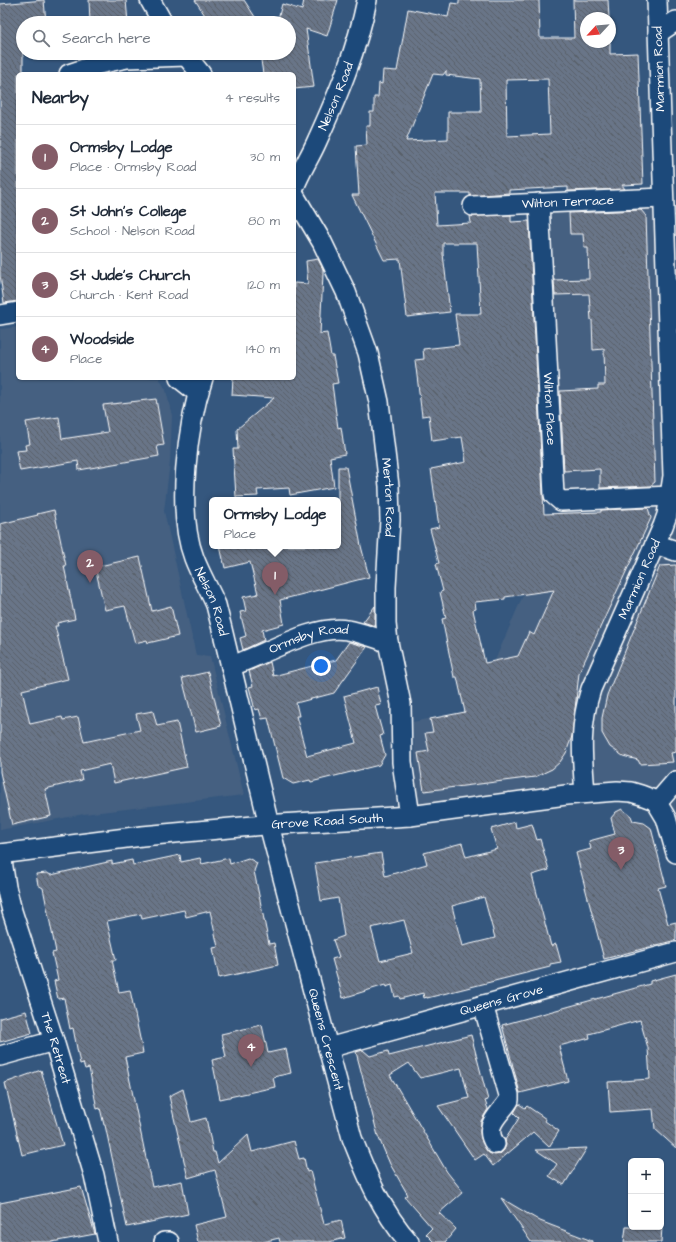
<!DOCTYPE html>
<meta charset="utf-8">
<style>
body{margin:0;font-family:"Architects Daughter",sans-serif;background:#f2f2f3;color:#1f2937}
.controls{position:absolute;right:12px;bottom:12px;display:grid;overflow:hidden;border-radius:6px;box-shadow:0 1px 3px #0004}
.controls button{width:36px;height:36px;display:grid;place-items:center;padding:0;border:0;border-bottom:1px solid #e0e1e3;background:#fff;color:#1f2937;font:20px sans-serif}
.compass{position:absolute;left:580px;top:12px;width:36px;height:36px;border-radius:50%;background:#fff;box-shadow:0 1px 3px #0004;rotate:244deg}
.you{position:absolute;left:321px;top:666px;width:14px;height:14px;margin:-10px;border:3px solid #fff;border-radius:50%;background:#1a73e8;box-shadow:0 0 0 6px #1a73e833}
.badge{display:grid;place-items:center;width:26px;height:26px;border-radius:50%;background:#845c67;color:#fff;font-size:13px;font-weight:700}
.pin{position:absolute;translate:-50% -33px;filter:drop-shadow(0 1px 2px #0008)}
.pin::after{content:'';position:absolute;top:21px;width:14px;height:12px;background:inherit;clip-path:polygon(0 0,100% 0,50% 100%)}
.popup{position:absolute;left:209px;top:497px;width:132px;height:52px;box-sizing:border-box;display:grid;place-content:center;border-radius:6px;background:#fff;filter:drop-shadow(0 1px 3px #0005);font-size:13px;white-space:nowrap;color:#747a83}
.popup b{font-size:15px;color:#1f2937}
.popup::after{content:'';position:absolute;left:50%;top:100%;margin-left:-8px;border:8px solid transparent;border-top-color:#fff}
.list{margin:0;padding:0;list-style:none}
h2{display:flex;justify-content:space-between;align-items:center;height:52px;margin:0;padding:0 16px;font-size:17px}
h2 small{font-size:13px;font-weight:400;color:#747a83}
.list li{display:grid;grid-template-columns:26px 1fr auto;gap:12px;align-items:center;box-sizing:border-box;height:64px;padding:0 16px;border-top:1px solid #e0e1e3}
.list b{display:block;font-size:15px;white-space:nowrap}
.list p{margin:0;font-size:13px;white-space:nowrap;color:#747a83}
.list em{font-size:13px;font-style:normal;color:#747a83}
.icon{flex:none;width:22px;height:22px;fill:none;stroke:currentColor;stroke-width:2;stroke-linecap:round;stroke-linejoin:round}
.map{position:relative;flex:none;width:676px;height:1242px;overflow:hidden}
.search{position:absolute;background:#fff;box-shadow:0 1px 3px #0004;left:16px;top:16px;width:280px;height:44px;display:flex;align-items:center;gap:10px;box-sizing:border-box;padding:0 14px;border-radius:22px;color:#747a83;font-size:15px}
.panel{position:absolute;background:#fff;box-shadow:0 1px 3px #0004;left:16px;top:72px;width:280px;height:308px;border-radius:6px}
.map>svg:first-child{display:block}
.built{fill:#456081}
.building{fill:url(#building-back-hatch);stroke:#fff;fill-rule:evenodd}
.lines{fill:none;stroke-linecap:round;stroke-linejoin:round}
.street-casing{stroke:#fff;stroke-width:22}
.street{stroke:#1f4a7a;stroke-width:19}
.labels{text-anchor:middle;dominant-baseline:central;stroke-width:3;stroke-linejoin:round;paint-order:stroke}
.street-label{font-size:13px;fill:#fff;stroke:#1f4a7a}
</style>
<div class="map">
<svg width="676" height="1242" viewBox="0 0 676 1242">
<defs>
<pattern id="building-back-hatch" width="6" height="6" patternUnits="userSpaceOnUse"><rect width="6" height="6" fill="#697488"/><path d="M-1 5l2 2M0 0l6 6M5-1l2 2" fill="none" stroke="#595e67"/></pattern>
</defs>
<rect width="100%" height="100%" fill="#35577e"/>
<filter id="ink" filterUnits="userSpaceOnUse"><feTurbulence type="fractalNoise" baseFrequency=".025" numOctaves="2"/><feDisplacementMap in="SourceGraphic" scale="8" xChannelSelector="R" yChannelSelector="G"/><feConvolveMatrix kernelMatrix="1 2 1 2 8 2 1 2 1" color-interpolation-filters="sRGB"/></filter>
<g filter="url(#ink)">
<g class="built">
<polygon points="676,206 676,820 675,817 620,797 418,820 413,722 501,704 493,665 562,505 551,209"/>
<polygon points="18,327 18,378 159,378 166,390 172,416 170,462 164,511 196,655 210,656 244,795 84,814 0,830 0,329"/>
</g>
<g class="building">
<polygon points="44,0 46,23 23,23 23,74 18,74 18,301 4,303 0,275 0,4"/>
<polygon points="89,0 126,0 128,23 90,23"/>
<polygon points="195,0 244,0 259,23 210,23"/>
<polygon points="304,0 338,0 327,36 306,29 314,87 294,89 294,74 263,74 260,53 289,53 289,23 277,23 282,4 302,10"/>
<path d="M 459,0 L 539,0 L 540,38 L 574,38 L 573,0 L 608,0 L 609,18 L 586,18 L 586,42 L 610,42 L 610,54 L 638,53 L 643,184 L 622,185 L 625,189 L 568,191 L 568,187 L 509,190 L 509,193 L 470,196 L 470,193 L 435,193 L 437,225 L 471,223 L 470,216 L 511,215 L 511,222 L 529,221 L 544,514 L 601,512 L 601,510 L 648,508 L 651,518 L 579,673 L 572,736 L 566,753 L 560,762 L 552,769 L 535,777 L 424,791 L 418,753 L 429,751 L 425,733 L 433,732 L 430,719 L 465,712 L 457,677 L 454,677 L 442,619 L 446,618 L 440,592 L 443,591 L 436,564 L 439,563 L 430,529 L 439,527 L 431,469 L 466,462 L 462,437 L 432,441 L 429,415 L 422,416 L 415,360 L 424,359 L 423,349 L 459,345 L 455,314 L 481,314 L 477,243 L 443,243 L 443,254 L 450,312 L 407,317 L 400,259 L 384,260 L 352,195 L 359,195 L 356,146 L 367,145 L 366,126 L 370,126 L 370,112 L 374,112 L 374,97 L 378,97 L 379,83 L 382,84 L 383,70 L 397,71 L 408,9 L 448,17 L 451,3 L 459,4 ZM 446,71 L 446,75 L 480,79 L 481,112 L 448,112 L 448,139 L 406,141 L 433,74 L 443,75 ZM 548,79 L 550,134 L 507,136 L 506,80 ZM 554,590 L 534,635 L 529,632 L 518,656 L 485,663 L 473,610 L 476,609 L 475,602 L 505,599 L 505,597 Z"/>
<polygon points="641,210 646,216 655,482 650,486 600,488 600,469 564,471 560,391 598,389 598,385 605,385 604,349 593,350 592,320 591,320 589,294 555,295 554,280 589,279 588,248 584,248 583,234 570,234 569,213"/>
<polygon points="318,259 323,269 323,274 320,334 327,333 331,356 333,356 338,383 332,384 338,428 341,427 345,454 330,457 334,487 290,495 289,488 257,490 258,496 236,497 233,449 238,449 237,429 274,398 232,395 233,378 294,378 294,283 308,284 306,261"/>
<polygon points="156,399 164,445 157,446 159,456 79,470 78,461 20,471 16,451 26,450 25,445 30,444 26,422 59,417 62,439 108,432 103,405"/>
<polygon points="338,467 346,467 361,546 369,577 280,600 284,624 262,630 264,640 243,650 240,638 246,636 240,612 246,611 243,597 258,594 250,562 225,568 220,546 338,546"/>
<polygon points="54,510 66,566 64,566 75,619 57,623 58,626 55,626 68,679 22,690 30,724 62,717 63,720 78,717 84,742 140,730 136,714 153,711 157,726 177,722 187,767 114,783 110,764 80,771 82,780 45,789 51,816 12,825 0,772 0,524 38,515 37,514"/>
<polygon points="140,557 152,611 171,606 178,636 148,643 147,640 135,643 125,606 105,610 95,567"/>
<polygon points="676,565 676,752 671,753 673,762 640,764 638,760 623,756 610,747 602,733 602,718 607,695 660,566"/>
<polygon points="375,606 375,626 363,622"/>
<polygon points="349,642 367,647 334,693 296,703 299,716 296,716 307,756 356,743 344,696 377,687 381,705 375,706 383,735 380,736 385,755 379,765 311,782 310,780 293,784 283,778 268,718 262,719 259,709 255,710 249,687 253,686 249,671 270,662 273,676 336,660"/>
<polygon points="208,672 221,726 196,732 182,678"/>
<polygon points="622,809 631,816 633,821 644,823 651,828 666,886 658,888 668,924 676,922 676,940 604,959 576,853 591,849 589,841 615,834 611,818 616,812"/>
<path d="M 515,822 L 516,828 L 532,824 L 537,840 L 540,839 L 549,870 L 532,875 L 551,946 L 556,944 L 561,962 L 550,964 L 550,967 L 427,998 L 427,997 L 424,998 L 423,993 L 400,999 L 399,996 L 395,997 L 392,985 L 386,987 L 385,985 L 343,998 L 332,959 L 339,957 L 333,940 L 344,936 L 338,898 L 321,901 L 315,863 L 381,853 L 385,876 L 427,864 L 424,853 L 462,843 L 466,857 L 497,849 L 491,829 ZM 484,897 L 495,938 L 462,946 L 452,906 ZM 404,920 L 413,953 L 380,961 L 371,928 Z"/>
<polygon points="180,855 181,862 200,858 202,864 229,858 230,864 248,858 257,863 254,871 269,944 274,943 278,965 219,978 213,948 218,947 210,911 186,917 184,910 142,919 141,914 107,921 116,960 112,960 119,992 130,990 143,1053 125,1057 152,1187 182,1181 188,1214 127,1227 105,1125 104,1125 100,1108 97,1109 89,1068 85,1069 83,1063 80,1064 73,1028 70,1029 64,998 58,999 54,981 58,980 52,953 56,952 43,888 38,885 36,874 47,873 51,875 112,861 112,864 132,860 133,865"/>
<polygon points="676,974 676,1148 655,1129 653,1109 610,1112 608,1082 650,1079 648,1048 640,1020 589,1034 590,1038 559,1046 568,1081 520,1093 502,1025 650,984 650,981"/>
<polygon points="26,1011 32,1033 0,1042 0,1018"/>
<polygon points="262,1025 268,1053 286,1049 291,1073 273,1077 275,1087 220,1099 212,1060 226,1057 221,1034"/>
<polygon points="471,1035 488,1100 485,1101 488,1109 481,1121 480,1133 482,1142 489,1153 495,1155 500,1154 504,1150 506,1145 505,1140 519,1118 514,1113 519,1104 525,1108 527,1106 546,1119 545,1121 559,1131 549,1147 533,1132 493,1166 484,1154 475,1160 438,1106 469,1098 461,1068 420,1078 409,1063 390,1075 447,1172 463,1192 439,1213 456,1229 445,1242 434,1242 426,1234 432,1228 405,1197 408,1195 390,1164 378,1136 356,1052 363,1050 370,1056 388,1051 389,1056"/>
<polygon points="41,1070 63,1145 22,1155 5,1083"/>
<polygon points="183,1089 191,1122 206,1118 213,1152 215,1152 218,1163 248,1135 252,1152 294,1141 299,1159 304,1158 307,1172 310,1171 324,1224 341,1220 345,1238 329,1242 280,1242 279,1238 263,1242 198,1242 194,1225 227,1217 215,1170 188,1178 169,1096"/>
<polygon points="587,1148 564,1185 549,1176 557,1164 536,1150"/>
<polygon points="81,1187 95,1234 52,1242 0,1242 0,1203"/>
<polygon points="501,1198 540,1221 592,1241 592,1242 531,1242"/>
<polygon points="626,1227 662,1227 661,1242 624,1242"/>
</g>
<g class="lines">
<defs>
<g id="street">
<polyline points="150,0 163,23"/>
<polyline points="658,33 676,21"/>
<polyline points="184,53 201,74"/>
<polyline points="69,74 99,64 127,58 187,56"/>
<path id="s1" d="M 294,188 C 300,172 310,157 317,141 C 338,95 357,50 367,0"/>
<path id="s2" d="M 294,195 L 322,242 L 346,292 L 368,353 L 379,402 L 389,486 L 390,520 L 386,587 L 386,624 L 388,642 L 401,704 L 402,762 L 410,816"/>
<path id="s3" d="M 539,203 L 554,495 L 561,501 L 670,496"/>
<path id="s4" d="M 473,206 L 663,198"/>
<polyline points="0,315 18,312"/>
<polyline points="179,378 198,393"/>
<path id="s5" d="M 203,378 C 187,426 176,511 194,558 C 200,574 209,589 216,605 C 218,613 220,621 222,629 L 269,825 L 352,1138 C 367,1176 382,1212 409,1242"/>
<polyline points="655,544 676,551"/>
<path id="s6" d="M 231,666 C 263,656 313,624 347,630 C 361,632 374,638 388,642"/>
<path id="s7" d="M 585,793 C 582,756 579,726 591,689 L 663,526 L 667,515 L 673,476 L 657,0"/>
<polyline points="657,803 676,781"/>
<path id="s8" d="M 0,854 L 142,836 L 264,825 L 410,816 L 566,795 L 617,791 L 631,792 L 641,795 L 654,800 L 657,803 L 666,818 L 676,853"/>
<path id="s9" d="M 1,854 L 6,887 L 12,911 L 54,1041 L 94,1175 L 108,1242"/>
<path d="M 483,1005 L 509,1095 L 509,1100 C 500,1115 482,1125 495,1144"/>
<path id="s10" d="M 328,1048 L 676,952"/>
<polyline points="0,1056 54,1041"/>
<polyline points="164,1242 169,1242"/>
</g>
</defs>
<use href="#street" class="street-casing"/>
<use href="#street" class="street"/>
</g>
</g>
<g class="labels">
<g class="street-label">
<text transform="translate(659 69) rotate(-92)">Marmion Road</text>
<text stroke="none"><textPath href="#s1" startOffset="101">Nelson Road</textPath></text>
<text stroke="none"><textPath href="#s4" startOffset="95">Wilton Terrace</textPath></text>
<text stroke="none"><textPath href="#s3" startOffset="206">Wilton Place</textPath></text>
<text stroke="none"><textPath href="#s2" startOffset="321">Merton Road</textPath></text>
<text stroke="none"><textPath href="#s7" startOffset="225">Marmion Road</textPath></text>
<text stroke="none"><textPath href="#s5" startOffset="230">Nelson Road</textPath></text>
<text stroke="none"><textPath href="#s6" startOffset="83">Ormsby Road</textPath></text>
<text stroke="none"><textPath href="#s8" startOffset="329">Grove Road South</textPath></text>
<text stroke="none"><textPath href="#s10" startOffset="180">Queens Grove</textPath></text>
<text stroke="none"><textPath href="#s5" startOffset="683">Queens Crescent</textPath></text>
<text stroke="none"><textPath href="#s9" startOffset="202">The Retreat</textPath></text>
</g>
</g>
</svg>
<div class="controls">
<button>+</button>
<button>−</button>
</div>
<svg class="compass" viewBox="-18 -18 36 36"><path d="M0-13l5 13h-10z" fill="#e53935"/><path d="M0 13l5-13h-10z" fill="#747a83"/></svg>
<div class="you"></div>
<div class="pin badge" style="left:275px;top:595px">1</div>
<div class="popup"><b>Ormsby Lodge</b>Place</div>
<div class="pin badge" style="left:90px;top:583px">2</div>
<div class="pin badge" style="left:621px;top:870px">3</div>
<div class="pin badge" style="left:251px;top:1067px">4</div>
<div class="search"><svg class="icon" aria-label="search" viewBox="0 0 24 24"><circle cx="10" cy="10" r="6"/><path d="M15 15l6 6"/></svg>Search here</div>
<section class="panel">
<h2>Nearby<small>4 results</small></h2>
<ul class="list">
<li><span class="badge">1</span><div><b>Ormsby Lodge</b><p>Place · Ormsby Road</p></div><em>30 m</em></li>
<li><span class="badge">2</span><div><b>St John's College</b><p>School · Nelson Road</p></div><em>80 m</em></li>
<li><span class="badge">3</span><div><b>St Jude's Church</b><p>Church · Kent Road</p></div><em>120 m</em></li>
<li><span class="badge">4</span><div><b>Woodside</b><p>Place</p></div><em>140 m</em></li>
</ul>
</section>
</div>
